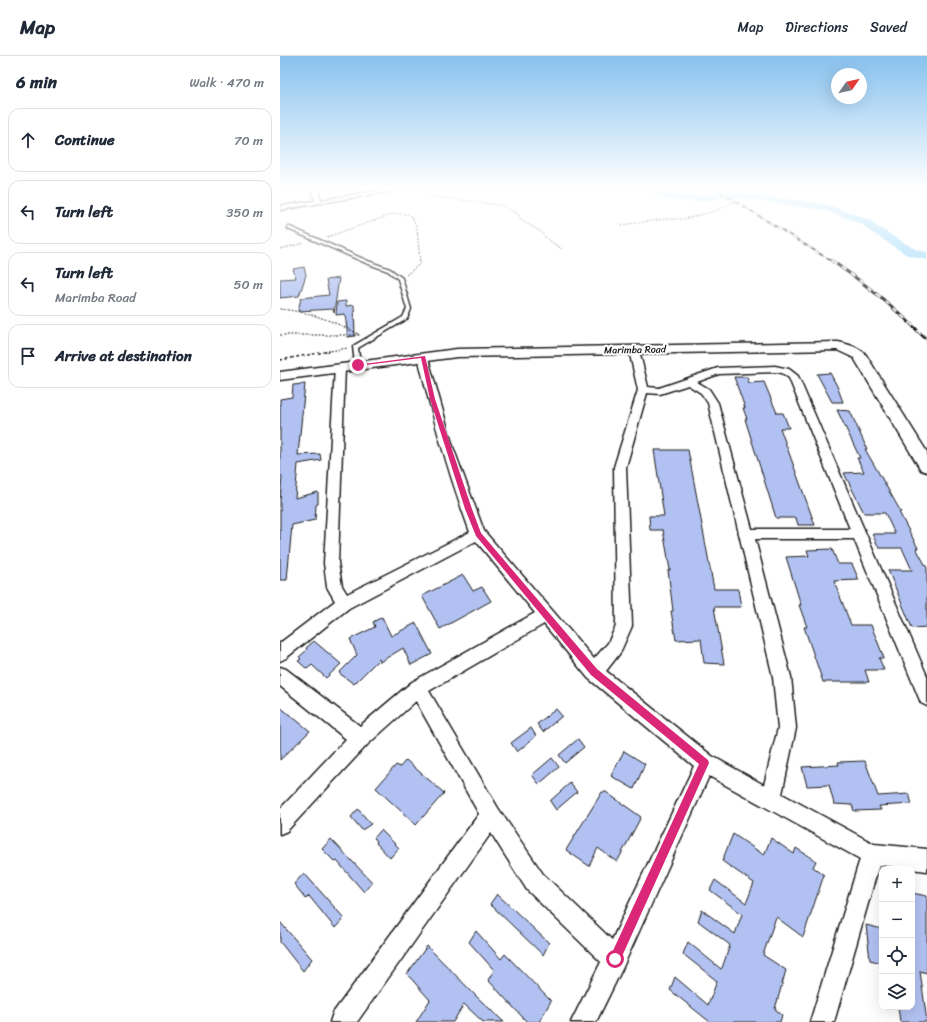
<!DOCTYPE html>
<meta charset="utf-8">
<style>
body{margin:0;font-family:Sriracha,sans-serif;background:#f6f6f7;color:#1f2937}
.controls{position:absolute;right:12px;bottom:12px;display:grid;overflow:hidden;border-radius:8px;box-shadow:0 4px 16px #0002}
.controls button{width:36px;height:36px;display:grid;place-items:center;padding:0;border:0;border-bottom:1px solid #e0e1e3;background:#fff;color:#1f2937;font:20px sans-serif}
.compass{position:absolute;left:551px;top:12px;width:36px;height:36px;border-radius:50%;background:#fff;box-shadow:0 4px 16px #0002;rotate:56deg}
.stop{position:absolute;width:12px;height:12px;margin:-9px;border:3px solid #db2777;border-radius:50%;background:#fff}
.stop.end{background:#db2777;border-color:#fff;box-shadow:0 1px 4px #0008}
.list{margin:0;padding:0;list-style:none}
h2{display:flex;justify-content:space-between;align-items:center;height:52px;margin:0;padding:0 16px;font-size:17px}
h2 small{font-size:13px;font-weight:400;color:#747a83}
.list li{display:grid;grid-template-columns:26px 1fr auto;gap:12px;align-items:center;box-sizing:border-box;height:64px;margin:0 8px 8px;padding:0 8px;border:1px solid #e0e1e3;border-radius:12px}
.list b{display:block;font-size:15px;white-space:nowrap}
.list p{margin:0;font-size:13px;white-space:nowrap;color:#747a83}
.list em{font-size:13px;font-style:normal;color:#747a83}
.icon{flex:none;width:22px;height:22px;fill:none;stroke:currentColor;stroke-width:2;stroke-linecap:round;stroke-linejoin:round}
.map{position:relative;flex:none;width:647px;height:966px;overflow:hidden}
header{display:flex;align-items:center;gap:24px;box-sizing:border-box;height:56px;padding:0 20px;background:#fff;border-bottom:1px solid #e0e1e3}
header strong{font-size:19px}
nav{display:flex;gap:22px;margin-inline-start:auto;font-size:14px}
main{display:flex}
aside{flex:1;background:#fff}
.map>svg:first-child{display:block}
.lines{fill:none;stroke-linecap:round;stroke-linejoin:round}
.river{fill:#98d6f9;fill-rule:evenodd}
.building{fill:#b1c1f1;stroke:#1c1c1c}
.lane-casing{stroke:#1c1c1c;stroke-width:3}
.street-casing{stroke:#1c1c1c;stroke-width:3}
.secondary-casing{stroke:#1c1c1c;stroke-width:3}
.path-far1{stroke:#1c1c1c;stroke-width:1;stroke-dasharray:2 1.5;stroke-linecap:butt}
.path{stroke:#1c1c1c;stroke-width:1.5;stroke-dasharray:3 2.5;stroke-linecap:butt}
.lane{fill:#fff;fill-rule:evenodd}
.street{fill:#fff;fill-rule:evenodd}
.secondary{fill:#fff;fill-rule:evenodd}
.rail-far1-casing{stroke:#1c1c1c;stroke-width:2}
.rail-casing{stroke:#1c1c1c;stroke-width:3}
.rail-far1{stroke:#fff;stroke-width:1.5;stroke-dasharray:4.5;stroke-linecap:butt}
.rail{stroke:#fff;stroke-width:2;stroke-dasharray:5.5;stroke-linecap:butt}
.route{fill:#db2777}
.labels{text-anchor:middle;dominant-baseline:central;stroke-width:4;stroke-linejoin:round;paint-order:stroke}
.far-street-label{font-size:10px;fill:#1c1c1c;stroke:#fff}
</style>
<header>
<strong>Map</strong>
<nav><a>Map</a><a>Directions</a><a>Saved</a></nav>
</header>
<main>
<aside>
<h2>6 min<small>Walk · 470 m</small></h2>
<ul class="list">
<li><svg class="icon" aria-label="ahead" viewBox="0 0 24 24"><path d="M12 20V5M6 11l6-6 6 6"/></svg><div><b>Continue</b></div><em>70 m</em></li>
<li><svg class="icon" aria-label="left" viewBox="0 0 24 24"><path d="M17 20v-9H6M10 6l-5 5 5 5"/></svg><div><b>Turn left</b></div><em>350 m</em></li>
<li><svg class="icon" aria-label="left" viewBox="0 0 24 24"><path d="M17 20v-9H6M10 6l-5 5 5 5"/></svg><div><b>Turn left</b><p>Marimba Road</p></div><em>50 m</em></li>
<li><svg class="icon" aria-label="arrive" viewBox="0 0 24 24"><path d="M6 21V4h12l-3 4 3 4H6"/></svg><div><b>Arrive at destination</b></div></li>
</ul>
</aside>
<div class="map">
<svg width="647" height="966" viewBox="0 0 647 966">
<rect width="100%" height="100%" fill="#fff"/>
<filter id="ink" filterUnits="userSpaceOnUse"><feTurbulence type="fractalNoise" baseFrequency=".025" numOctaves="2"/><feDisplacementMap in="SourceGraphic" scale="8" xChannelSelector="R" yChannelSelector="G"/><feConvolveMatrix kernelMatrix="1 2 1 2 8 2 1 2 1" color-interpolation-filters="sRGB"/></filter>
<g filter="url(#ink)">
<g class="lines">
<polygon class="river" points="364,133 376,133 389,138 406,140 421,140 447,135 546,148 590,164 596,170 635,193 647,196 647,204 627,199 588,174 582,168 544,154 447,141 421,146 397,145 378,141"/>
</g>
<g class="building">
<polygon points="24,211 26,219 19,240 0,242 0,223 16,222 13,213"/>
<polygon points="59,222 54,257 53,253 18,255 21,242 49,239 46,224"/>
<polygon points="66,245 66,250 74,249 75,280 68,281 65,258 56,259 57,246"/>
<polygon points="550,317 557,330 563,346 552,346 537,318"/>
<polygon points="454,321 467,321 469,327 484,326 497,357 503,357 509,372 500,372 535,469 518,469 516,462 496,462 465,363 467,363 463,352 465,352"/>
<polygon points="25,328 18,399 40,398 41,404 18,408 15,442 38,436 38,448 36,449 35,464 12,469 7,524 0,524 0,445 2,420 0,420 0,343 12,341 13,329"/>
<polygon points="557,354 570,355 587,393 585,393 621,456 619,456 638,492 636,492 647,512 647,571 632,572 608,514 632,514 622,492 599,492 592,478 615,478 605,457 584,457 564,417 584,416 577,402 580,402"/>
<polygon points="374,394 408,394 434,533 458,533 461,551 434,551 444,608 424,607 421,583 396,584 391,555 393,555 388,514 390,514 383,474 370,474 369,460 384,460"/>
<polygon points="552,493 558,508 572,508 579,524 554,525 571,569 591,569 604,602 599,602 604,614 585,614 589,626 543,626 524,571 527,571 519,549 521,549 506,501 529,500 527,494"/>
<polygon points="183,519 193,535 202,531 211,545 160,573 142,540"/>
<polygon points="102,561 111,580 136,567 152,598 131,609 123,592 100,606 99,603 74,628 59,617 77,599 70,583 95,571 93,566"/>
<polygon points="34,585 61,608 46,622 32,609 27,613 18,605 21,603 19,601 27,594 26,592"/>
<polygon points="0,651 30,675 0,704"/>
<polygon points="276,653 282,660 263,676 257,668"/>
<polygon points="251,672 256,680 237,696 231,687"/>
<polygon points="298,683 304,691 285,707 279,699"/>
<polygon points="344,695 365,708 354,733 331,720"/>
<polygon points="272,702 279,711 259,728 252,719"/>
<polygon points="126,704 164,737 136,769 96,732 116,709 120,711"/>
<polygon points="585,705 598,740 629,738 632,748 599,750 601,754 574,755 572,749 554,748 549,729 527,730 522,711 559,709 558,706"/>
<polygon points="290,727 297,736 276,754 270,745"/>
<polygon points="322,736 326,736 361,761 337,806 318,792 309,810 286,794"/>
<polygon points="78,753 91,768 82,774 71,761"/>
<polygon points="101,774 119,792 110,802 96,787 97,785 94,782"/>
<polygon points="453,778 484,799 491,782 514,798 516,792 536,805 533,811 544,819 523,881 496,861 483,899 506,914 495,953 502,959 500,966 430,966 390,934 395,921 428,949 437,925 403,898 408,886 441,913 442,912 450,889 418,865 422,854 455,878 462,858 430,834 435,824 466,847 467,845 474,827 442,805"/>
<polygon points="51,783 92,826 84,836 57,805 55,806 42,793"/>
<polygon points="24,817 64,862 55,872 29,840 26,843 14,828"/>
<polygon points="632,837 647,840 647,917 640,915 647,966 620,966 618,951 632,951"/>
<polygon points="217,838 269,887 263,899 210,848"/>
<polygon points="0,866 32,903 23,915 0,886"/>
<polygon points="586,869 602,873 602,907 590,904"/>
<polygon points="196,875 221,903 225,898 271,945 259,966 247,966 208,924 214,914 189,886"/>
<polygon points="147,890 198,942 224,966 203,966 184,948 173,966 136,966 150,944 127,918"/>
</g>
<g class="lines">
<defs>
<polygon id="lane" points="8,171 10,171 88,205 110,213 122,222 131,253 127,263 78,292 80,310 75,309 73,290 123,261 127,253 118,223 108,215 86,207 8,173"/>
<g id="street">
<polygon points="32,133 38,133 41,144 108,133 125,133 0,154 0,150 35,145"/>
<path d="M 354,291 L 359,294 L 368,331 L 379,332 L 438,312 L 495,310 L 509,313 L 518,320 L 647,620 L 647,650 L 641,647 L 574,483 L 475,483 L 511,621 L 516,672 L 502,738 L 594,788 L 647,793 L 647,815 L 599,809 L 554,966 L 530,966 L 580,803 L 429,720 L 343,911 L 316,966 L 291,966 L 321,906 L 247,834 L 211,777 L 77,966 L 50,966 L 53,957 L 199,758 L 136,645 L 87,689 L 7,775 L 0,778 L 0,753 L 66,683 L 0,630 L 0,611 L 6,613 L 80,670 L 132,626 L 255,557 L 196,485 L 69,552 L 6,602 L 0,605 L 0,587 L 55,545 L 47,531 L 44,507 L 55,311 L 60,308 L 65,311 L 58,507 L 62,530 L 67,538 L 190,476 C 169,419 152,360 138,301 L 143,298 L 147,299 L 173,391 L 204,475 L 314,603 L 328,587 L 336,570 L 334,411 L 358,334 L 349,294 ZM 495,316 L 502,317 L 509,322 L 570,473 L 472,473 L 438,347 L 429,333 L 417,326 L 439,318 ZM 408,329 L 421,337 L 428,347 L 493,621 L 498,672 L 484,729 L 432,700 L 326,615 L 340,597 L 352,570 L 346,411 L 367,337 L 380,338 ZM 264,568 L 308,622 L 414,710 L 332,884 L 263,818 L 218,752 L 149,635 Z"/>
</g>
<path id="secondary" d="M 558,286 C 567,288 580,291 586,299 L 647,396 L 647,416 L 641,414 L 574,302 L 557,294 L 177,301 L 0,324 L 0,316 L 177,293 Z"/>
</defs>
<use href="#lane" class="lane-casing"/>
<use href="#street" class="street-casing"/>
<use href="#secondary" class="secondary-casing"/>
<g class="path-far1">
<polyline points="147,133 150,139 156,141 220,149 237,157 242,165 260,175 266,182 282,193"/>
<polyline points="341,169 385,163 404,163 435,155 456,145"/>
<polyline points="47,181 113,158 128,158 132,161 137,172 140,206 140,208 126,219"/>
<polyline points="0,193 24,187"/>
<path d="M 0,253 C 30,256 54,265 80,279"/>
<polyline points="0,279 79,279"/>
<polyline points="44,296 68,292"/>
</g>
<polyline class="path" points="0,304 50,295"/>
<use href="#lane" class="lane"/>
<use href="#street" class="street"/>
<use href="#secondary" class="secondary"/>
<defs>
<polyline id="rail-far1" points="436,133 553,206"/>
<path id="rail" d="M 552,205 C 586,228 618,254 647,284"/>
</defs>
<use href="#rail-far1" class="rail-far1-casing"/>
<use href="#rail" class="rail-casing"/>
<use href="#rail-far1" class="rail-far1"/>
<use href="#rail" class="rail"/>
</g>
</g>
<linearGradient id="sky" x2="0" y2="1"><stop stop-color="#88c2ef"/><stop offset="0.49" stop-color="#fff"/><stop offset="1" stop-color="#fff" stop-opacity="0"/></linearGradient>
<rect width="647" height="269" fill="url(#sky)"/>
<polygon class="route" points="145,300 155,343 192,453 201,477 317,613 428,704 429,707 339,907 335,908 331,907 330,903 331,899 419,708 311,619 196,480 185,453 150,343 141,302 78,310 76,309"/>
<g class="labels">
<g class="far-street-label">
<text transform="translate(355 294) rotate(-1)">Marimba Road</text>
</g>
</g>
</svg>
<div class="controls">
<button>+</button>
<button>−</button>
<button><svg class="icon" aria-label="locate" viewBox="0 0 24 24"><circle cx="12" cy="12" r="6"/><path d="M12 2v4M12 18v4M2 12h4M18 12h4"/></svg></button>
<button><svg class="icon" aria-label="layers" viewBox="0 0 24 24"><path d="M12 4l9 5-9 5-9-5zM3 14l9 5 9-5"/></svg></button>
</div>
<svg class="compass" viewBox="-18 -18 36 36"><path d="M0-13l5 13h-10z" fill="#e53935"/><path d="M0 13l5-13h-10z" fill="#747a83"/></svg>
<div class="stop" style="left:335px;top:903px"></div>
<div class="stop end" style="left:78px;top:309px"></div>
</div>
</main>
